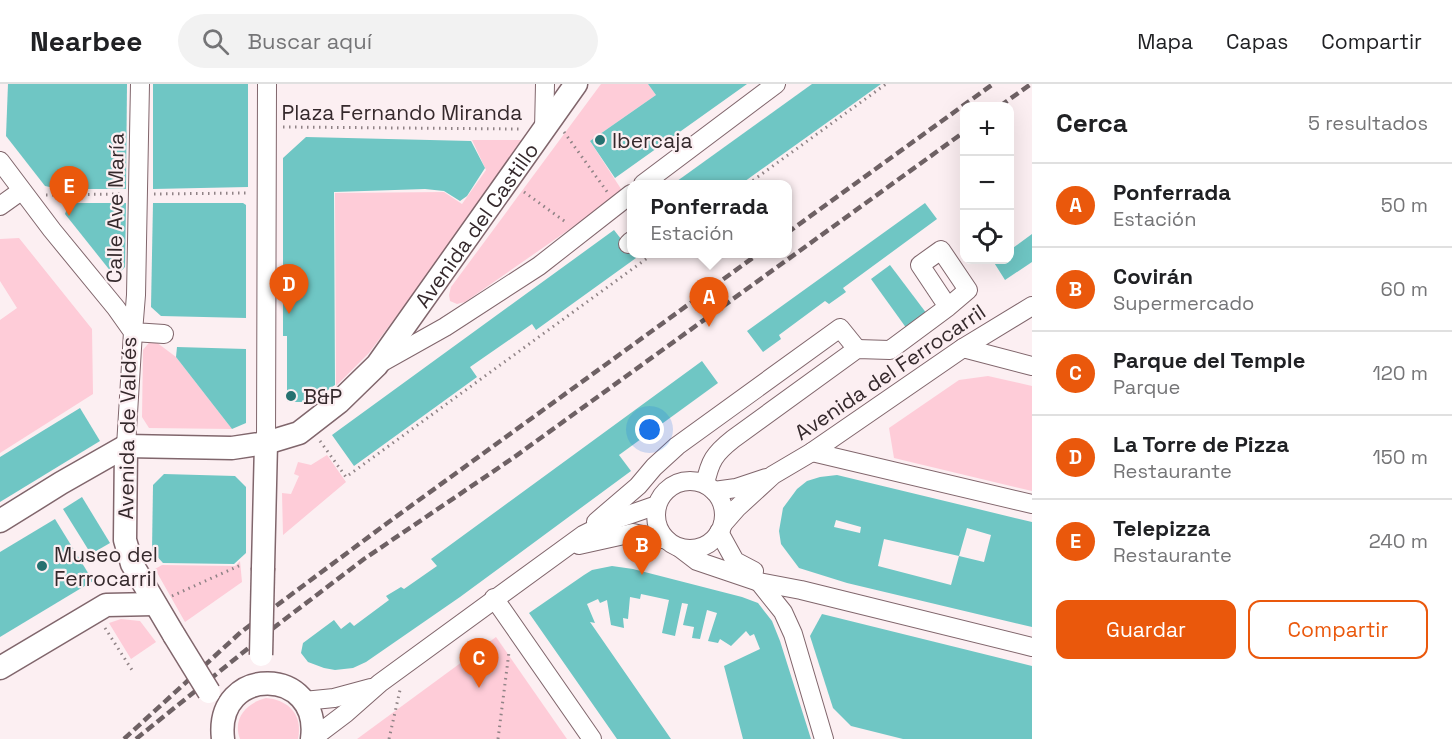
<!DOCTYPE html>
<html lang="es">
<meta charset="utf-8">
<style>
body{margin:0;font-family:"Space Grotesk",sans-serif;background:#f2f2f2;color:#202124}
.controls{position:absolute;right:18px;top:18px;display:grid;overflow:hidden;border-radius:12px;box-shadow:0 6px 24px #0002}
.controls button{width:54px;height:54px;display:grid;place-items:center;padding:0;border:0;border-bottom:2px solid #e0e0e0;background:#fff;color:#202124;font:30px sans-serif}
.you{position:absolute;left:650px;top:346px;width:21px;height:21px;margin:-15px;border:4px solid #fff;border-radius:50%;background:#1a73e8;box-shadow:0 0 0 9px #1a73e833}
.badge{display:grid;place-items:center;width:39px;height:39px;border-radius:50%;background:#ea580c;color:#fff;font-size:20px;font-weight:700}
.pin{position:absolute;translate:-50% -50px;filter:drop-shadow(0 2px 3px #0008)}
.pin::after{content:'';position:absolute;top:32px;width:21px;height:18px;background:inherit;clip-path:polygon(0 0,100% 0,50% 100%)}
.popup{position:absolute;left:627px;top:96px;width:165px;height:78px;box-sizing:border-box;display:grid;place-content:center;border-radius:12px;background:#fff;filter:drop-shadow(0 2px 4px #0005);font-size:20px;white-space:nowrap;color:#757577}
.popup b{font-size:22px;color:#202124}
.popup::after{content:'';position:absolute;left:50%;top:100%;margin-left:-12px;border:12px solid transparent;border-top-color:#fff}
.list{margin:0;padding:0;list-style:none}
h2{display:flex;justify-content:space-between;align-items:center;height:78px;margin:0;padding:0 24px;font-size:26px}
h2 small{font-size:20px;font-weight:400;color:#757577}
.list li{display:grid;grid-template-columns:39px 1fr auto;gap:18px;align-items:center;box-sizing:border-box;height:84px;padding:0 24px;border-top:2px solid #e0e0e0}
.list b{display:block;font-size:22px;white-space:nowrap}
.list p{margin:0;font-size:20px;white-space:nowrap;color:#757577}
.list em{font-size:20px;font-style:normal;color:#757577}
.actions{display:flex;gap:12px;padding:18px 24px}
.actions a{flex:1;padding:14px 0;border:2px solid #ea580c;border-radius:12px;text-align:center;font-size:21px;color:#ea580c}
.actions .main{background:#ea580c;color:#fff}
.icon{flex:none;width:33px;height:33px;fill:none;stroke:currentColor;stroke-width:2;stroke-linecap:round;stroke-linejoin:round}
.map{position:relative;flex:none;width:1032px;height:655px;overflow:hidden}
header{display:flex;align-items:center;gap:36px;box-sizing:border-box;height:84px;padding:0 30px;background:#fff;border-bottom:2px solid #e0e0e0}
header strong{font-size:28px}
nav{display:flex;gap:33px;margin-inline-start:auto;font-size:21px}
.search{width:420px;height:54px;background:#f2f2f2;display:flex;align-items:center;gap:15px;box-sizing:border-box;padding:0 21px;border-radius:33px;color:#757577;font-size:22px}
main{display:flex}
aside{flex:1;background:#fff}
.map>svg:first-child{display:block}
.green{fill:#feccd8}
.building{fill:#6fc6c4;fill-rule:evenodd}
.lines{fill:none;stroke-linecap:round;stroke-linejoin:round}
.minor-casing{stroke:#80666c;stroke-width:20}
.major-casing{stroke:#80666c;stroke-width:25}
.path{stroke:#908386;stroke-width:3;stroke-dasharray:1.5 4.5;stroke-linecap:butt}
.minor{stroke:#fff;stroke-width:18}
.major{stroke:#fff;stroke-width:22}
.rail{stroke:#6e6164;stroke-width:4.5;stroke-dasharray:9 4.5;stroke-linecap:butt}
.major-bridge-casing{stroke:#80666c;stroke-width:25;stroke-linecap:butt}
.major-bridge{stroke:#fff;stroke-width:22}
.poi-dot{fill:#267170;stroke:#fceff2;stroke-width:2}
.labels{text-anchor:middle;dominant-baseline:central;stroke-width:4.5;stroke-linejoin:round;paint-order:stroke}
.street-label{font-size:21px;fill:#35292c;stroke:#fceff2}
.poi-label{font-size:21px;fill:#35292c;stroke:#fceff2;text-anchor:start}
</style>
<header>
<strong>Nearbee</strong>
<div class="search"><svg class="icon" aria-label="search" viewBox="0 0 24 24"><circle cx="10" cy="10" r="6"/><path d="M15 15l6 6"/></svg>Buscar aquí</div>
<nav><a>Mapa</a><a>Capas</a><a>Compartir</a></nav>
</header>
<main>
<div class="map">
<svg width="1032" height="655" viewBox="0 0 1032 655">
<rect width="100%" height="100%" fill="#fceff2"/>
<g class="green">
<polygon points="601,0 648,0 656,11 590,57 623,108 465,218 457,220 450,217 449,211 451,203"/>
<polygon points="472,56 531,56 487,110 369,269 336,302 335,109 444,108 462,120 486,86"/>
<polygon points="19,154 92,245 93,310 0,369 0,236 17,224 0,197 0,155"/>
<polygon points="152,255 176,273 232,345 149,344 142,333 143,266"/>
<polygon points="988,292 1032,302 1032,407 894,374 889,344 959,296"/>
<polygon points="327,371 346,398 283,451 282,409 291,410 299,392 294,390 298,378 311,381"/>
<polygon points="240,477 242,498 185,538 155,485 162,481 235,482"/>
<polygon points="121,535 140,537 156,558 131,575 109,539"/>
<polygon points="496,553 567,655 357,655"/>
<path d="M 266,614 C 289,616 303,631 298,655 L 240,655 C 232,634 247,619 266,614 Z"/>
</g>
<g class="building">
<polygon points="8,0 127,0 126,105 59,105 45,102 6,52"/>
<polygon points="153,0 248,0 248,103 153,105"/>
<polygon points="648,0 747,0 615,94 590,57 656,11"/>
<polygon points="812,0 881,0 741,100 673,100"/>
<polygon points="306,53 471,57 485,84 467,112 460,117 444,107 425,105 334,108 335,301 311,318 287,318 287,252 283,252 283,74"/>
<polygon points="69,119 126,119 125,183 121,187 112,189 65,130"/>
<polygon points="153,119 243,119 246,121 246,234 161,232 151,223"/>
<polygon points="925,119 937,135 843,204 846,208 829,220 825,217 779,251 781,255 763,268 747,247"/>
<polygon points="614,146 636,174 536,246 532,240 470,283 477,293 354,382 332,351"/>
<polygon points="1032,150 1032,178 1005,196 993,177 1010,176 1010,166"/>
<polygon points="890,181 927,230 907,245 871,195"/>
<polygon points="177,263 246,265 246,339 232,345 176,273"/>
<polygon points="702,277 718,299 619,371 631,387 460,513 366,578 353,584 335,586 324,584 308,578 301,569 303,559 334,536 341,545 350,538 354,542 389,516 386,512 401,503 404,505 437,482 431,475"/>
<polygon points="80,324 100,357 0,418 0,373"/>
<polygon points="164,390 235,392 246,403 246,469 234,480 163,479 152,467 153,401"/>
<path d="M 837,391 L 1032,438 L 1032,543 L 847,499 L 799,484 L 781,460 L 779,447 L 783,424 L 797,405 L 807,397 L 820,393 ZM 836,436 L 861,443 L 860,449 L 834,443 ZM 967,444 L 991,451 L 984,478 L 959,472 L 951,501 L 878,482 L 884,455 L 959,472 Z"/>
<polygon points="82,413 110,459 91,470 63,425"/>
<polygon points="55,435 93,497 0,553 0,468"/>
<polygon points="612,482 633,485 742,513 758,519 772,537 780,557 811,655 743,655 724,582 760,565 754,550 750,552 746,547 731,562 720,555 718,559 708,557 717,529 707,526 700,555 692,554 694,543 683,541 688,520 682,519 675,552 662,549 669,516 641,510 640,515 630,513 628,535 623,534 624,544 611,541 607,516 600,519 598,515 587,520 595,539 590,538 671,655 617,655 529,529 584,491 592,486"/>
<polygon points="822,530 1032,582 1032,655 903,655 851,642 833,624 810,552"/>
</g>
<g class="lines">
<defs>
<g id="minor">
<polyline points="140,0 136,211 133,248 164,250"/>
<polyline points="544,46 545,0"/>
<polyline points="0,77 52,146 116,224 133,248 126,362"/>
<polyline points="643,100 776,0"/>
<polyline points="0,122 21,107"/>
<polyline points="628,160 631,157"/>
<polyline points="963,264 1032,282"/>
<polyline points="379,280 445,243 539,182 631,110"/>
<polyline points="266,359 267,0"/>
<polyline points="812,368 1032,420"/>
<circle cx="690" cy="431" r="34"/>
<path d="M 705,400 C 710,377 714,370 733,355 L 857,265 L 890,266 L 948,223 L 968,206 L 941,166 L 920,181 L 948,223"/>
<polyline points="714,407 736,404 766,394"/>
<polyline points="596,438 638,402 654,383 677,362 840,244 857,265"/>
<polyline points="723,440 737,424 773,391 812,368 963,264 1032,222"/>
<polyline points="719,448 735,477 754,487"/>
<polyline points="579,461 633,449 667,456"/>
<polyline points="680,464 697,477 759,498 801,506 1032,563"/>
<polyline points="759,498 783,528 793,550 824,655"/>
<polyline points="494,514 592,655"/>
<polyline points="304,617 334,614 371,604"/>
<polyline points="313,654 346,629 380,599 583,451 611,437 657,421"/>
</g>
<g id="major">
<polyline points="126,362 125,456 132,480 174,551"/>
<path id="s1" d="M 0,437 L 61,399 L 126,362 L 232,364 L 266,359 L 299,349 L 339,318 L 377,281 L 576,0"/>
<polyline points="263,484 266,359"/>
<polyline points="0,584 106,521 154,520"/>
<path d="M 223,655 C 214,580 322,582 312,655"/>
</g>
</defs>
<use href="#minor" class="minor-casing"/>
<use href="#major" class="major-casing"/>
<g class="path">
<polyline points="283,43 519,45"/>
<polyline points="564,48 608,109"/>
<polyline points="748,100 886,0"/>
<polyline points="524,108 567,139"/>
<polyline points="154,110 249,109"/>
<polyline points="46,111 120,110"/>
<polyline points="320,357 346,393 653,170"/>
<polyline points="172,512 243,480"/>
<polyline points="105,544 132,586"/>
<polyline points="389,655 400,606"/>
<polyline points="498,655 509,568"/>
</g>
<use href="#minor" class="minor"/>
<use href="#major" class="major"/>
<g class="rail">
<polyline points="1000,22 1031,0"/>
<polyline points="787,149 993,0"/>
<polyline points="124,655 241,548 386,440 758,170"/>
<polyline points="136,655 272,545 364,475 513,374 964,48"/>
</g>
<defs>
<g id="major-bridge">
<polyline points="174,551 209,608"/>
<polyline points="261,571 263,484"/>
</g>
</defs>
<use href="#major-bridge" class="major-bridge-casing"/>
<use href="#major-bridge" class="major-bridge"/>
</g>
<g class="poi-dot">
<circle cx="600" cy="56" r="6"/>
<circle cx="291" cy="312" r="6"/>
<circle cx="42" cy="482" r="6"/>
</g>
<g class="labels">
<g class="street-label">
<text x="402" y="28">Plaza Fernando Miranda</text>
<text transform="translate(115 124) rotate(-89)">Calle Ave María</text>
<text stroke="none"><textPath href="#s1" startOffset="597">Avenida del Castillo</textPath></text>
<text transform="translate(890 288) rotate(-34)">Avenida del Ferrocarril</text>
<text transform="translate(127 344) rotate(-89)">Avenida de Valdés</text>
</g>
<g class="poi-label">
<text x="612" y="56">Ibercaja</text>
<text x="303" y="312">B&amp;P</text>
<text x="54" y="470">Museo del<tspan x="54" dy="24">Ferrocarril</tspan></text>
</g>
</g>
</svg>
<div class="controls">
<button>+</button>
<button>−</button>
<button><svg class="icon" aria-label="locate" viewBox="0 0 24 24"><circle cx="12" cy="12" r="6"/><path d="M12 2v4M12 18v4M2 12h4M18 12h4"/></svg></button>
</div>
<div class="you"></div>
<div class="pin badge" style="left:709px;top:243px">A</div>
<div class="popup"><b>Ponferrada</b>Estación</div>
<div class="pin badge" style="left:642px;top:491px">B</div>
<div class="pin badge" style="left:479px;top:604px">C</div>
<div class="pin badge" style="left:289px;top:230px">D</div>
<div class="pin badge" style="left:69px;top:132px">E</div>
</div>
<aside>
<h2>Cerca<small>5 resultados</small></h2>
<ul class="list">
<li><span class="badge">A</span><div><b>Ponferrada</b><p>Estación</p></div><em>50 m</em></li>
<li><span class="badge">B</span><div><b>Covirán</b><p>Supermercado</p></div><em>60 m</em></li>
<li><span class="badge">C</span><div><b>Parque del Temple</b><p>Parque</p></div><em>120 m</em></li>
<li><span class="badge">D</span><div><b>La Torre de Pizza</b><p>Restaurante</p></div><em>150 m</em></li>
<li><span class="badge">E</span><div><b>Telepizza</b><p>Restaurante</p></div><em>240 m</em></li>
</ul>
<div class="actions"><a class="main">Guardar</a><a>Compartir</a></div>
</aside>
</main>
